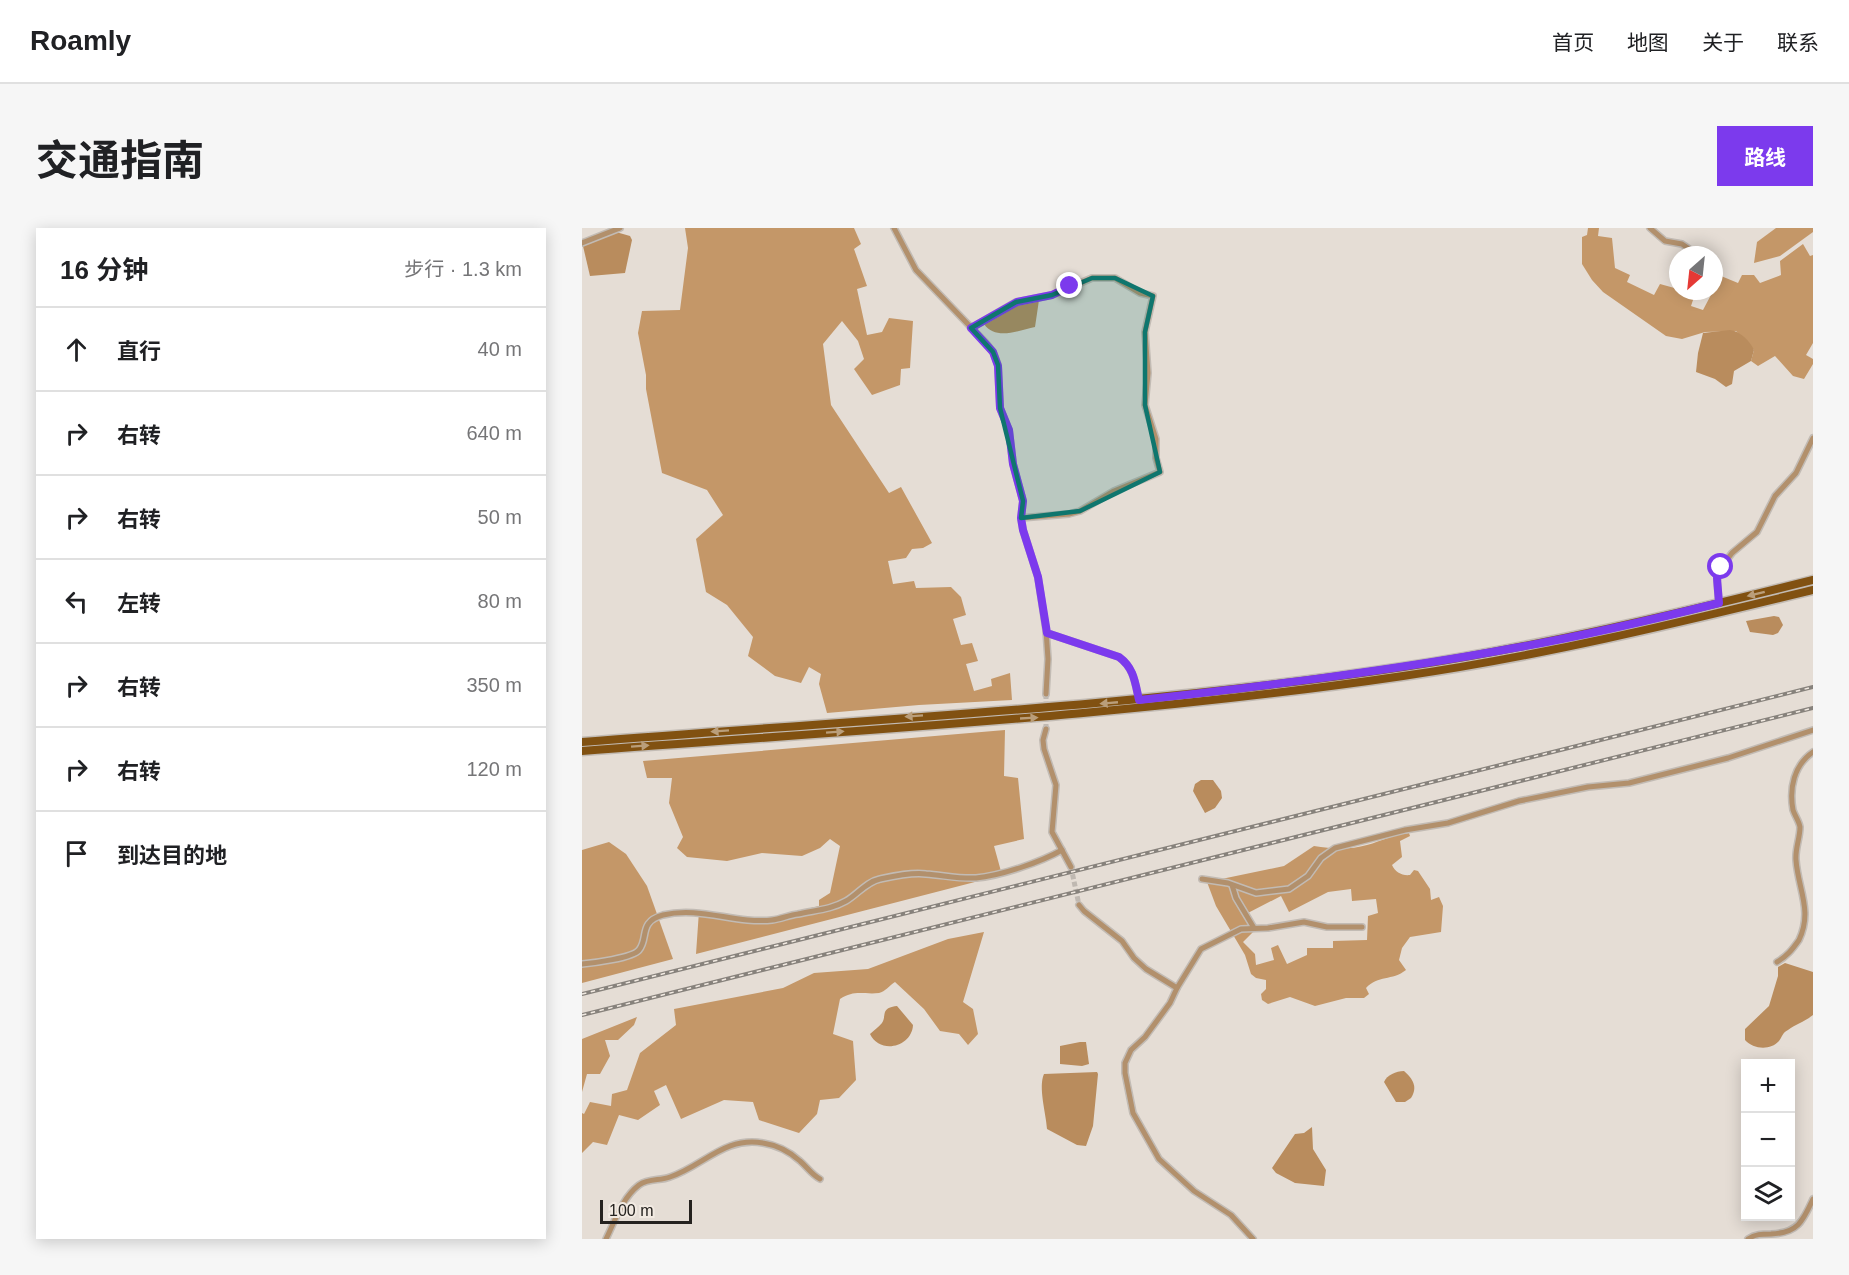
<!DOCTYPE html>
<html lang="zh">
<meta charset="utf-8">
<style>
body{margin:0;font-family:Helvetica,"Noto Sans SC",sans-serif;background:#f6f6f6;color:#202124}
.controls{position:absolute;right:18px;bottom:18px;display:grid;overflow:hidden;border-radius:0px;box-shadow:0 3px 15px #0003}
.controls button{width:54px;height:54px;display:grid;place-items:center;padding:0;border:0;border-bottom:2px solid #e0e0e0;background:#fff;color:#202124;font:30px sans-serif}
.compass{position:absolute;left:1087px;top:18px;width:54px;height:54px;border-radius:50%;background:#fff;box-shadow:0 3px 15px #0003;rotate:207deg}
.scale{position:absolute;left:18px;bottom:15px;width:92px;box-sizing:border-box;padding-left:6px;border:3px solid #25221f;border-top:0;font-size:16px;line-height:21px;white-space:nowrap;color:#25221f;-webkit-text-stroke:4px #f2eae2;paint-order:stroke}
.stop{position:absolute;width:18px;height:18px;margin:-14px;border:4px solid #7c3aed;border-radius:50%;background:#fff}
.stop.end{background:#7c3aed;border-color:#fff;box-shadow:0 2px 6px #0008}
.list{margin:0;padding:0;list-style:none}
h2{display:flex;justify-content:space-between;align-items:center;height:78px;margin:0;padding:0 24px;font-size:26px}
h2 small{font-size:20px;font-weight:400;color:#757577}
.list li{display:grid;grid-template-columns:39px 1fr auto;gap:18px;align-items:center;box-sizing:border-box;height:84px;padding:0 24px;border-top:2px solid #e0e0e0}
.list b{display:block;font-size:22px;white-space:nowrap}
.list em{font-size:20px;font-style:normal;color:#757577}
.icon{flex:none;width:33px;height:33px;fill:none;stroke:currentColor;stroke-width:2;stroke-linecap:round;stroke-linejoin:round}
.map{position:relative;flex:none;width:1231px;height:1011px;overflow:hidden;border-radius:0px}
header{display:flex;align-items:center;gap:36px;box-sizing:border-box;height:84px;padding:0 30px;background:#fff;border-bottom:2px solid #e0e0e0}
header strong{font-size:28px}
nav{display:flex;gap:33px;margin-inline-start:auto;font-size:21px}
.intro{display:flex;align-items:center;justify-content:space-between;box-sizing:border-box;height:144px;padding:0 36px}
h1{margin:0;font-size:42px}
.button{padding:15px 27px;border-radius:0px;background:#7c3aed;color:#fff;font-size:21px;font-weight:700}
main{display:flex;gap:36px;padding:0 36px}
aside{flex:1;background:#fff;border-radius:0px;box-shadow:0 3px 15px #0003}
.map>svg:first-child{display:block}
.forest{fill:#c49768;fill-rule:evenodd}
.water{fill:#b98c5d}
.lines{fill:none;stroke-linecap:round;stroke-linejoin:round}
.street-tunnel{stroke:#bfb8b1;stroke-width:5;stroke-dasharray:5 2.5;stroke-linecap:butt}
.street-casing{stroke:#c2bbb4;stroke-width:8}
.primary-casing{stroke:#c2bbb4;stroke-width:11}
.street{stroke:#b2906c;stroke-width:5}
.primary{stroke:#815111;stroke-width:8}
.rail-casing{stroke:#87827c;stroke-width:4}
.rail{stroke:#f2eae2;stroke-width:1.5;stroke-dasharray:4.5;stroke-linecap:butt}
.oneway{fill:#ba9e7a}
.route{stroke:#7c3aed;stroke-width:8}
.marked{fill:#0f766e;fill-opacity:0.2;stroke:#0f766e;stroke-width:4.5;stroke-linejoin:round}
</style>
<header>
<strong>Roamly</strong>
<nav><a>首页</a><a>地图</a><a>关于</a><a>联系</a></nav>
</header>
<div class="intro"><h1>交通指南</h1><a class="button">路线</a></div>
<main>
<aside>
<h2>16 分钟<small>步行 · 1.3 km</small></h2>
<ul class="list">
<li><svg class="icon" aria-label="ahead" viewBox="0 0 24 24"><path d="M12 20V5M6 11l6-6 6 6"/></svg><div><b>直行</b></div><em>40 m</em></li>
<li><svg class="icon" aria-label="right" viewBox="0 0 24 24"><path d="M7 20v-9h11M14 6l5 5-5 5"/></svg><div><b>右转</b></div><em>640 m</em></li>
<li><svg class="icon" aria-label="right" viewBox="0 0 24 24"><path d="M7 20v-9h11M14 6l5 5-5 5"/></svg><div><b>右转</b></div><em>50 m</em></li>
<li><svg class="icon" aria-label="left" viewBox="0 0 24 24"><path d="M17 20v-9H6M10 6l-5 5 5 5"/></svg><div><b>左转</b></div><em>80 m</em></li>
<li><svg class="icon" aria-label="right" viewBox="0 0 24 24"><path d="M7 20v-9h11M14 6l5 5-5 5"/></svg><div><b>右转</b></div><em>350 m</em></li>
<li><svg class="icon" aria-label="right" viewBox="0 0 24 24"><path d="M7 20v-9h11M14 6l5 5-5 5"/></svg><div><b>右转</b></div><em>120 m</em></li>
<li><svg class="icon" aria-label="arrive" viewBox="0 0 24 24"><path d="M6 21V4h12l-3 4 3 4H6"/></svg><div><b>到达目的地</b></div></li>
</ul>
</aside>
<div class="map">
<svg width="1231" height="1011" viewBox="0 0 1231 1011">
<rect width="100%" height="100%" fill="#e5ddd5"/>
<g class="forest">
<polygon points="103,0 272,0 279,16 272,21 285,58 275,61 285,107 300,104 307,90 331,93 328,140 319,141 318,157 290,167 272,141 282,131 276,113 260,93 241,116 249,177 307,265 319,259 350,315 341,320 330,321 324,330 306,333 311,356 332,353 334,360 369,359 379,369 384,387 371,391 379,417 390,415 396,433 384,436 392,463 410,458 409,451 428,445 430,472 337,477 245,485 237,456 239,446 227,439 219,455 193,448 166,428 171,409 145,377 124,364 114,311 141,287 125,262 80,245 64,161 64,147 56,105 60,83 98,82 106,20"/>
<polygon points="1006,0 1017,0 1016,8 1030,10 1033,40 1048,47 1045,54 1072,67 1078,56 1096,61 1096,63 1113,66 1109,78 1121,82 1139,48 1156,55 1160,47 1172,47 1178,55 1199,47 1198,33 1221,16 1228,28 1231,27 1231,115 1224,127 1231,131 1231,136 1222,151 1211,148 1193,128 1176,138 1169,133 1172,122 1154,103 1123,104 1100,111 1084,108 1021,64 1010,52 1000,36 1000,9 1005,7"/>
<polygon points="1194,0 1231,0 1231,4 1198,28 1172,35 1175,14"/>
<path d="M 423,502 L 422,548 L 436,550 L 442,611 L 412,618 L 420,647 L 114,726 L 117,683 C 133,683 147,688 163,691 C 184,693 216,683 237,678 L 237,672 L 248,665 L 258,618 L 248,611 L 238,620 L 220,628 L 180,625 L 145,633 L 105,629 L 95,620 L 101,609 L 87,575 L 90,550 L 65,550 L 61,533 Z"/>
<path d="M 827,605 L 828,608 L 818,613 L 820,629 L 810,637 C 813,644 820,648 828,647 L 832,642 L 836,643 L 848,661 L 849,672 L 857,669 L 861,678 L 859,704 L 828,709 L 820,720 L 817,732 L 824,742 C 810,753 796,747 784,760 L 787,766 L 782,770 L 764,770 L 733,778 L 708,769 L 686,776 L 680,772 L 679,766 L 684,761 L 684,752 L 674,750 L 669,746 L 663,727 L 634,678 L 625,654 L 702,638 L 732,618 C 750,621 768,622 785,617 C 800,613 812,606 827,605 ZM 769,661 L 770,673 L 794,671 L 796,685 L 786,688 L 785,712 L 751,713 L 751,720 L 725,720 L 725,727 L 705,736 L 696,717 L 689,720 L 692,732 L 674,737 L 673,726 L 661,714 L 671,704 L 662,687 L 699,668 L 707,684 L 746,664 Z"/>
<polygon points="27,614 44,626 65,658 91,731 0,755 0,622"/>
<path d="M 402,704 L 381,774 L 391,781 L 396,806 L 386,817 L 377,806 L 358,803 L 342,781 L 313,754 C 308,757 303,764 297,765 C 282,767 273,761 258,771 L 251,806 L 271,813 L 274,852 L 257,870 L 238,872 L 235,886 L 217,905 L 177,892 L 171,874 L 142,872 L 99,891 L 84,857 L 72,863 L 78,877 L 56,892 L 37,887 L 25,917 L 11,914 L 0,925 L 0,885 L 2,886 L 8,874 L 29,878 L 30,866 L 45,862 L 58,825 L 94,797 L 92,781 L 201,760 L 232,745 L 286,741 L 366,711 Z"/>
<polygon points="55,789 52,797 36,812 23,812 28,828 18,846 5,846 0,864 0,811"/>
</g>
<g class="water">
<polygon points="34,4 48,8 50,12 43,45 8,48 1,18 20,8"/>
<path d="M 456,72 L 457,72 L 453,99 C 437,102 414,113 402,96 L 433,76 Z"/>
<path d="M 1148,102 C 1158,103 1168,113 1172,122 L 1169,133 L 1152,143 L 1150,156 L 1144,159 L 1133,151 L 1114,144 L 1116,125 L 1121,105 Z"/>
<polygon points="1192,388 1197,389 1201,397 1196,405 1191,407 1168,404 1164,393"/>
<polygon points="619,552 631,552 639,563 640,570 633,580 623,585 611,563 613,556"/>
<path d="M 1203,735 L 1231,744 L 1231,787 C 1222,794 1214,796 1206,802 C 1201,804 1200,809 1197,813 C 1188,823 1171,821 1163,812 L 1163,801 L 1187,778 L 1196,748 L 1196,739 Z"/>
<path d="M 315,778 L 331,797 C 330,819 298,827 288,806 C 292,802 297,799 300,795 C 305,787 298,780 315,778 Z"/>
<polygon points="498,814 504,814 507,836 500,838 478,836 478,818"/>
<path d="M 822,843 C 831,851 836,859 829,870 L 823,874 L 814,874 L 802,854 C 805,847 814,843 822,843 Z"/>
<path d="M 515,844 L 516,846 L 511,898 L 504,918 L 495,917 L 465,901 C 464,885 456,859 462,846 Z"/>
<polygon points="730,899 731,921 744,942 742,958 713,955 694,945 690,940 713,906 722,905"/>
</g>
<g class="lines">
<g class="street-tunnel">
<polyline points="464,501 464,466"/>
<polyline points="489,639 497,677"/>
</g>
<defs>
<g id="street">
<polyline points="312,0 334,42 404,115 411,124 416,137 418,180 427,202 431,236 441,273 439,290 441,302 456,349 464,402 466,431 464,466"/>
<polyline points="1068,0 1083,13 1100,16 1116,27"/>
<polyline points="0,15 38,0"/>
<polyline points="389,100 434,74 470,67 510,50 533,50 558,65 571,68 563,104 566,145 563,177 574,211 574,230 578,244 532,263 498,283 487,286 439,290"/>
<polyline points="1137,375 1135,353 1138,341 1150,325 1175,304 1193,268 1214,245 1231,210"/>
<path d="M 465,405 L 537,429 C 552,440 553,455 557,472"/>
<polyline points="464,501 461,512 462,521 474,557 470,604 489,639"/>
<polyline points="620,651 646,655 674,665 707,661 726,648 739,630 753,620 823,602 866,595 937,573 1006,559 1047,555 1146,530 1231,502"/>
<polyline points="650,657 654,670 672,700"/>
<polyline points="497,677 502,683 540,713 552,730 564,741 595,760 588,775 563,809 549,822 543,835 543,845 551,885 577,931 612,963 649,987 671,1011"/>
<path d="M 1195,734 C 1205,728 1210,722 1217,712 C 1231,683 1216,661 1214,632 C 1213,621 1218,610 1218,599 C 1217,593 1213,588 1211,582 C 1207,560 1212,537 1231,524"/>
<path d="M 0,736 C 11,735 51,730 57,722 C 67,710 56,694 81,687 C 118,678 153,696 190,692 C 199,691 207,687 216,686 C 233,682 248,682 264,673 C 276,666 284,654 298,651 C 312,648 330,644 344,646 C 360,647 377,651 394,650 C 418,648 459,634 480,622"/>
<polyline points="595,760 619,721 659,701 686,700 722,694 745,699 780,699"/>
<path d="M 24,1011 C 33,993 40,970 57,957 C 67,950 78,953 88,949 C 121,938 143,908 181,915 C 194,917 208,924 218,933 C 225,939 230,947 238,951"/>
<path d="M 1166,1011 C 1173,1006 1180,1006 1189,1006 C 1216,1005 1221,993 1231,971"/>
</g>
<g id="primary">
<path d="M 0,514 C 274,492 549,480 821,439 C 960,418 1095,386 1231,352"/>
<path d="M 0,523 C 274,502 549,488 821,448 C 960,428 1095,395 1231,362"/>
</g>
</defs>
<use href="#street" class="street-casing"/>
<use href="#primary" class="primary-casing"/>
<use href="#street" class="street"/>
<use href="#primary" class="primary"/>
<defs>
<g id="rail">
<polyline points="0,766 1231,459"/>
<polyline points="0,787 1231,480"/>
</g>
</defs>
<use href="#rail" class="rail-casing"/>
<use href="#rail" class="rail"/>
</g>
<defs><path id="oneway-solid" d="M-6-.8H1V-3.2L6.5 0L1 3.2V.8H-6Z" transform="scale(1.5)"/></defs>
<g class="oneway">
<use href="#oneway-solid" transform="translate(1174 366) rotate(166)"/>
<use href="#oneway-solid" transform="translate(527 475) rotate(175)"/>
<use href="#oneway-solid" transform="translate(332 488) rotate(176)"/>
<use href="#oneway-solid" transform="translate(447 490) rotate(-3)"/>
<use href="#oneway-solid" transform="translate(138 503) rotate(176)"/>
<use href="#oneway-solid" transform="translate(253 504) rotate(-4)"/>
<use href="#oneway-solid" transform="translate(58 518) rotate(-4)"/>
</g>
<g class="lines">
<path class="route" d="M 488,58 L 470,67 L 435,74 L 389,100 L 411,124 L 416,138 L 418,180 L 427,202 L 431,236 L 441,273 L 439,290 L 441,302 L 456,349 L 465,405 L 537,429 C 552,440 553,454 557,472 C 682,458 808,443 932,420 C 1001,408 1069,392 1137,375 L 1135,350 L 1139,339"/>
</g>
<path class="marked" d="M 510,50 L 533,50 L 571,68 L 563,104 L 563,177 L 578,244 L 498,283 L 439,290 L 441,273 L 418,180 L 416,137 L 411,124 L 389,100 L 434,74 L 470,67 Z"/>
</svg>
<div class="controls">
<button>+</button>
<button>−</button>
<button><svg class="icon" aria-label="layers" viewBox="0 0 24 24"><path d="M12 4l9 5-9 5-9-5zM3 14l9 5 9-5"/></svg></button>
</div>
<svg class="compass" viewBox="-18 -18 36 36"><path d="M0-13l5 13h-10z" fill="#e53935"/><path d="M0 13l5-13h-10z" fill="#757577"/></svg>
<div class="scale">100 m</div>
<div class="stop" style="left:1139px;top:339px"></div>
<div class="stop end" style="left:488px;top:58px"></div>
</div>
</main>
